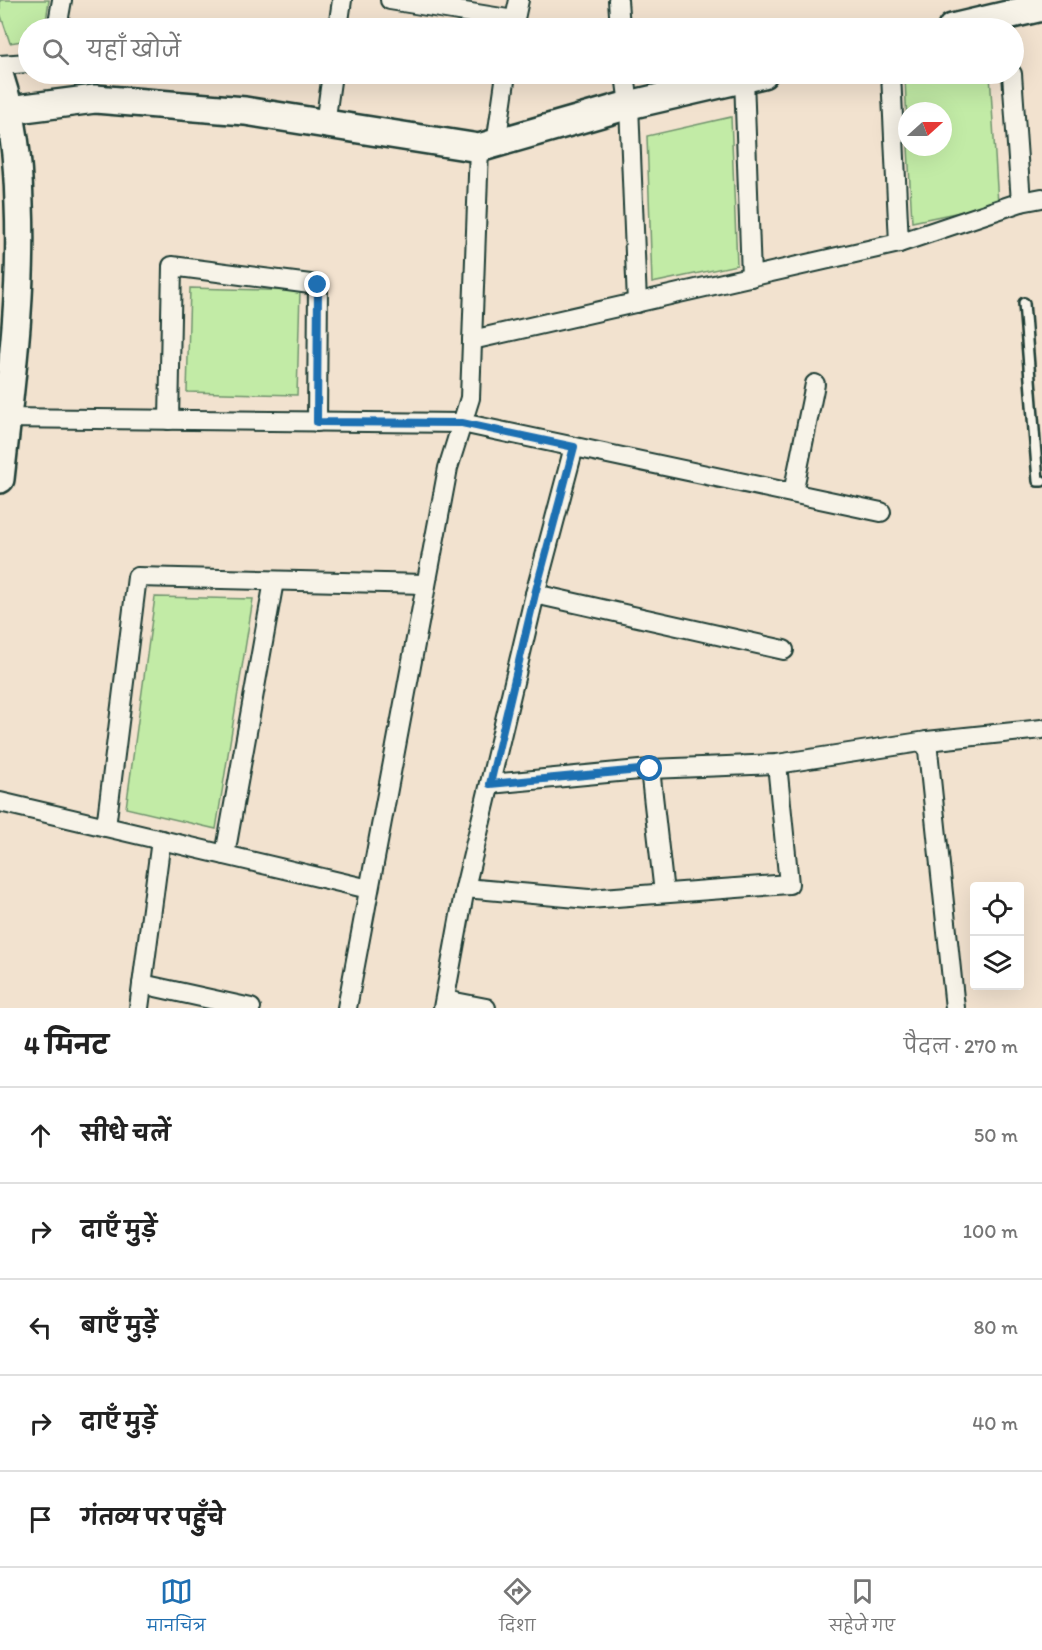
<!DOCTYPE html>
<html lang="hi">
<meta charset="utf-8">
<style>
body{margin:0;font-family:Itim,"Playpen Sans Deva",sans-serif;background:#f6f6f6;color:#222}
.controls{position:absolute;right:18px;bottom:18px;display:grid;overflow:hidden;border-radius:6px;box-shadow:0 6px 24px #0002}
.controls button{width:54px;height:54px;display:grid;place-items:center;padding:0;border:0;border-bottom:2px solid #e0e0e0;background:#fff;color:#222;font:30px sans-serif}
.compass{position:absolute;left:898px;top:102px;width:54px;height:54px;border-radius:50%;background:#fff;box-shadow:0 6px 24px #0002;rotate:69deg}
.stop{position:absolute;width:18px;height:18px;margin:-14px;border:4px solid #1f6fb2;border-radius:50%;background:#fff}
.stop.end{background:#1f6fb2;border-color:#fff;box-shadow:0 2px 6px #0008}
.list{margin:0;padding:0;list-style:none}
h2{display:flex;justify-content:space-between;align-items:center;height:78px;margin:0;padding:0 24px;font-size:26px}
h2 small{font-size:20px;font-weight:400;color:#767676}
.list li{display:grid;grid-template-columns:39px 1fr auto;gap:18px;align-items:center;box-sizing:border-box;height:96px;padding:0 24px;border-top:2px solid #e0e0e0}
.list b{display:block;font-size:22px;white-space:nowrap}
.list em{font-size:20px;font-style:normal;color:#767676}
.icon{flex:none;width:33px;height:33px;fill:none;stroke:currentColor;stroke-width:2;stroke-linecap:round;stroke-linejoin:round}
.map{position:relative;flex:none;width:1042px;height:1008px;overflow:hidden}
.search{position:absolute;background:#fff;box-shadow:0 6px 24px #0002;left:18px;right:18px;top:18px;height:66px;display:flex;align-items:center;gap:15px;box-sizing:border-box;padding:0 21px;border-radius:33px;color:#767676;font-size:22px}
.sheet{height:558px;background:#fff}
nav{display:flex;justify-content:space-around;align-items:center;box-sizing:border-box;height:84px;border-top:2px solid #e0e0e0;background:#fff;font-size:16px;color:#767676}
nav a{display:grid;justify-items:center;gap:3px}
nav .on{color:#1f6fb2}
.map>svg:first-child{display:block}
.green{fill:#c2eba6;stroke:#70946d;stroke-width:1.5}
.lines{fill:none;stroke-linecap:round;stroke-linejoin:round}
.lane-casing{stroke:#1f3d34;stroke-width:14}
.street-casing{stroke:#1f3d34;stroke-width:22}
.secondary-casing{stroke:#1f3d34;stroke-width:32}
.lane{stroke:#f7f3e8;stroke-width:9}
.street{stroke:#f7f3e8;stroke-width:18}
.secondary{stroke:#f7f3e8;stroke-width:27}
.route{stroke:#1f6fb2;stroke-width:8}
</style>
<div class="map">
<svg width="1042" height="1008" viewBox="0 0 1042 1008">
<rect width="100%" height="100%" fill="#f2e2cf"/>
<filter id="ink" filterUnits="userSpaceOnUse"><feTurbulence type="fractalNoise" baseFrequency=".0167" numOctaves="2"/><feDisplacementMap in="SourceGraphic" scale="12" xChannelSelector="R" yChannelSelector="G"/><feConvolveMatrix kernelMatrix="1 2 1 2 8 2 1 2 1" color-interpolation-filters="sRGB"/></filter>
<g filter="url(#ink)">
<g class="green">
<polygon points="0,0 49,0 45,28 28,28 28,40 10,43 0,13"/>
<polygon points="918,74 990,74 998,204 912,222 908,147 943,147 943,111 907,111 907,125 905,77"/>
<polygon points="731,117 737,265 652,283 647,136"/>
<polygon points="190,288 300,291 297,395 187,392"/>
<polygon points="155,597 253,599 216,829 126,808"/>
</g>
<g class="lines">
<defs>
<polyline id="lane" points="1024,303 1038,481 1042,481"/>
<g id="street">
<polyline points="390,0 514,20"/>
<polyline points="618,0 620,28"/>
<polyline points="57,28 62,0"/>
<polyline points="338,28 342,0"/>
<polyline points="513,28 519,0"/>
<polyline points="0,65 28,63"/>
<polyline points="625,74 629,105 637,303"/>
<polyline points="891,74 899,243"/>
<polyline points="1012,74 1021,202"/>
<polyline points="744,78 751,277"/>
<polyline points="325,124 332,74"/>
<polyline points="496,144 506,74"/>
<polyline points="472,340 899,243 1021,202 1042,198"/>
<polyline points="0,418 462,423 881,512"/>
<polyline points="169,420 172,266 318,285 317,422"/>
<polyline points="793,493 815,384"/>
<polyline points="535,594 784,650"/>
<polyline points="927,741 955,1008"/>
<polyline points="650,769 664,893"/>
<polyline points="490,784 650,769 777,764 927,741 1042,729"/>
<polyline points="0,802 369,889"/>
<polyline points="106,827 137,577 426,584"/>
<polyline points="225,855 274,581"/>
<polyline points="465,888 589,899 789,884 777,764"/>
<polyline points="142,984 251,1008"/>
<polyline points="445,1000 486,1008"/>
<polyline points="139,1008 161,840"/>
<polyline points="347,1008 448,468 470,398 479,148"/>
<polyline points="443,1008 465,888 535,594 574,447"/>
</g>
<g id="secondary">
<polyline points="952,28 1042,7"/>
<path d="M 0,78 C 14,121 18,160 19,204 C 23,296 10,388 0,479"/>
<polyline points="0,113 9,110 95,99 245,111 479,148 629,105 763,74"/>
</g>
</defs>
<use href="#lane" class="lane-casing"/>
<use href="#street" class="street-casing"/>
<use href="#secondary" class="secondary-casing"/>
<use href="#lane" class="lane"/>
<use href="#street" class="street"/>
<use href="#secondary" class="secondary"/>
</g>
</g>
<g class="lines" filter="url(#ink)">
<polyline class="route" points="318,285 317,422 462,423 574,447 535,594 490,784 650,769"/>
</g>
</svg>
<div class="controls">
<button><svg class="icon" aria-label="locate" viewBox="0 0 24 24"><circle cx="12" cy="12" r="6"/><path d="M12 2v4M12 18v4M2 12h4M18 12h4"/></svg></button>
<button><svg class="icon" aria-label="layers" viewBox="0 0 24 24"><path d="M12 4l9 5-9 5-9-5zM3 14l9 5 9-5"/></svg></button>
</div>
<svg class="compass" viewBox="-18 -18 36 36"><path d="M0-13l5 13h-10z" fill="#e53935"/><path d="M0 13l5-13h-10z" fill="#767676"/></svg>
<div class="stop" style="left:650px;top:769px"></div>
<div class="stop end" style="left:318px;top:285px"></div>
<div class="search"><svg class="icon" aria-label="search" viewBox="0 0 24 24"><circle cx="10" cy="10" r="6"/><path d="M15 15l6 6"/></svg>यहाँ खोजें</div>
</div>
<section class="sheet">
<h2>4 मिनट<small>पैदल · 270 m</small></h2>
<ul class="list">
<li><svg class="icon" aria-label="ahead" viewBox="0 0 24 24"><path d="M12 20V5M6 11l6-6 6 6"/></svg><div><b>सीधे चलें</b></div><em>50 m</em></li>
<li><svg class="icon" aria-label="right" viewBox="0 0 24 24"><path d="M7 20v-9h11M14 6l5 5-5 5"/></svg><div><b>दाएँ मुड़ें</b></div><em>100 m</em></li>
<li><svg class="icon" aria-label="left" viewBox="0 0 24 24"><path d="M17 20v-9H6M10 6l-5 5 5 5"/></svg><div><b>बाएँ मुड़ें</b></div><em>80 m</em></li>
<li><svg class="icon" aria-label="right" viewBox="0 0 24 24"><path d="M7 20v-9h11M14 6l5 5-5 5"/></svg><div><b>दाएँ मुड़ें</b></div><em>40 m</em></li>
<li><svg class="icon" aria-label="arrive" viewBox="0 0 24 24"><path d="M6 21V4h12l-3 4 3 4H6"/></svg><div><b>गंतव्य पर पहुँचे</b></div></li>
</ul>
</section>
<nav>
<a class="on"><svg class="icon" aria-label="map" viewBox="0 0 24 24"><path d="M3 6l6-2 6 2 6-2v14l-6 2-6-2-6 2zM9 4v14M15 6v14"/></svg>मानचित्र</a>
<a><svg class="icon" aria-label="directions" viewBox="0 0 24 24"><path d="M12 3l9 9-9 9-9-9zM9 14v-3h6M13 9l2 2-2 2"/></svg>दिशा</a>
<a><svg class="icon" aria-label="saved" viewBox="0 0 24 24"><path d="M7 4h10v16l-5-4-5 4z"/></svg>सहेजे गए</a>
</nav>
